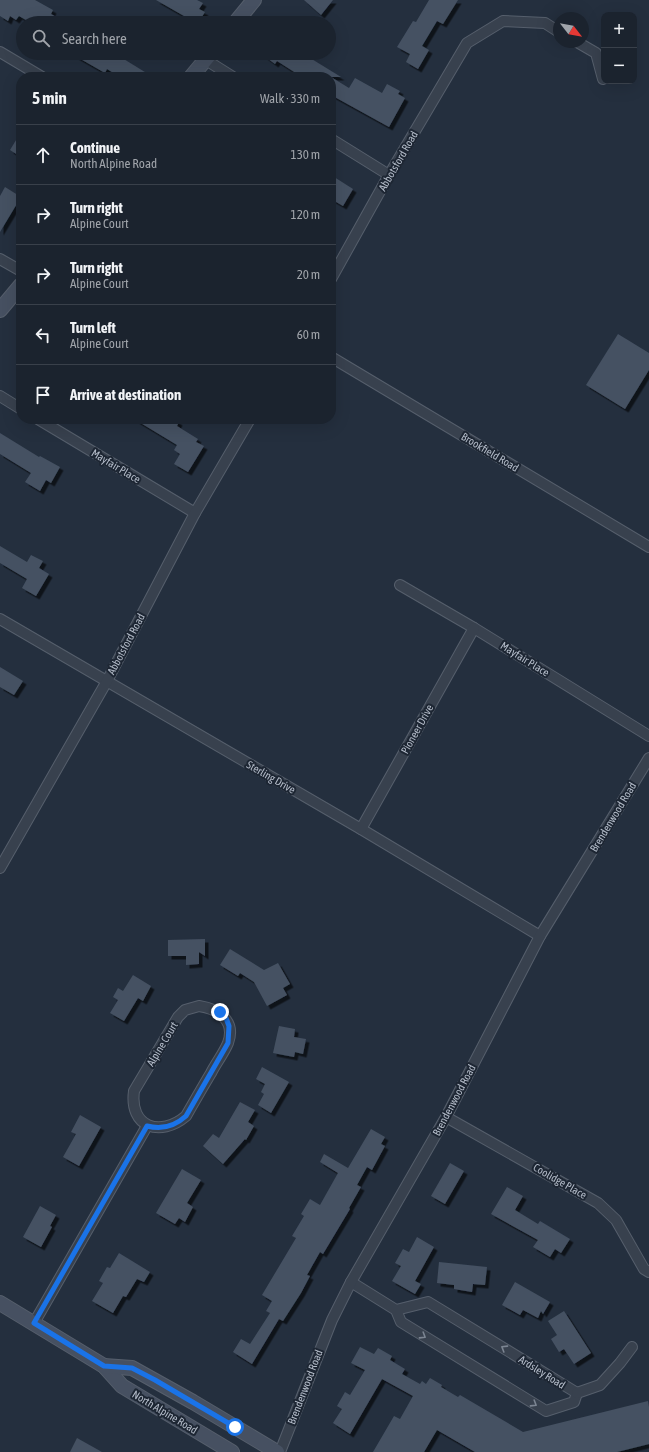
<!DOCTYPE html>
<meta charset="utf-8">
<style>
body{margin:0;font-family:"Asap Condensed",sans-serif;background:#282f3a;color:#f1f3f6}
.controls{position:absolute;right:12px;top:12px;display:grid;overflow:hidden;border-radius:8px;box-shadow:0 4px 16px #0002}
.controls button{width:36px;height:36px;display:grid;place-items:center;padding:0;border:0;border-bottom:1px solid #39404a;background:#1b232e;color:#f1f3f6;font:20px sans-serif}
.compass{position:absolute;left:553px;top:12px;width:36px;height:36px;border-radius:50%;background:#1b232e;box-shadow:0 4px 16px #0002;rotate:121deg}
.stop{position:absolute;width:12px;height:12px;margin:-9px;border:3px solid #1a73e8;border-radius:50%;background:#fff}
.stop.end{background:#1a73e8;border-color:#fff;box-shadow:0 1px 4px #0008}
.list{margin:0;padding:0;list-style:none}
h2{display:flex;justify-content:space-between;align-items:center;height:52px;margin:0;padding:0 16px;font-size:17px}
h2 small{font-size:13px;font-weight:400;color:#a0a4aa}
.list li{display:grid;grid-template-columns:26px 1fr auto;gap:12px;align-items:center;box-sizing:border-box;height:60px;padding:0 16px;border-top:1px solid #39404a}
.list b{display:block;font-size:15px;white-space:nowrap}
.list p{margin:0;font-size:13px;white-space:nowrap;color:#a0a4aa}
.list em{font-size:13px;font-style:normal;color:#a0a4aa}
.icon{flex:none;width:22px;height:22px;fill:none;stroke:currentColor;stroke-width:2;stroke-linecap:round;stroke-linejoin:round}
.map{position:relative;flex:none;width:649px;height:1452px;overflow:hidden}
.search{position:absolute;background:#1b232e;box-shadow:0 4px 16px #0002;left:16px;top:16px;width:320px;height:44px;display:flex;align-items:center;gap:10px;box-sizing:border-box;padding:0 14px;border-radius:22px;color:#a0a4aa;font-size:15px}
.panel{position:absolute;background:#1b232e;box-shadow:0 4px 16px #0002;left:16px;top:72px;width:320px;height:352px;border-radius:16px}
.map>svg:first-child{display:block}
.building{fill:#455162;filter:url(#shadow)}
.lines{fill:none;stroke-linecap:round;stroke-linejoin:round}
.street-casing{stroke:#565f6c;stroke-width:12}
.secondary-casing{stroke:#565f6c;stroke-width:16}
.street{stroke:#38414e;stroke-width:10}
.secondary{stroke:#465061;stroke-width:14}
.oneway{stroke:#7c8592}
.route{stroke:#1a73e8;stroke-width:5}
.labels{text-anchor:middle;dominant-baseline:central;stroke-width:4;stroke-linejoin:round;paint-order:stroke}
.street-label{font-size:11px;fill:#b4bcc9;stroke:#1d2633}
</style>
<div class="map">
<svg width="649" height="1452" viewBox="0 0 649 1452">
<defs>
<filter id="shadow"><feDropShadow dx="3.5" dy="3.5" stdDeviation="0" flood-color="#0009"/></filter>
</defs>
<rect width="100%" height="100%" fill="#242f3e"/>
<g class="building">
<polygon points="0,0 35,0 53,10 51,14 67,23 31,23 19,16 16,20 10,16 8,21 0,16"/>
<polygon points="156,0 197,0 203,3 199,9 205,12 198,23 180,23 184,16"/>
<polygon points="304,0 333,0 321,15"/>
<polygon points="429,0 458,0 443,24 437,21 422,46 429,50 418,69 406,62 410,54 397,47 413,21 416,22"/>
<polygon points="70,53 114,53 153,77 120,77 107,69 105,73"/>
<polygon points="260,53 302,53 341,77 302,77 277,61 275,64"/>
<polygon points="331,77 349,88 355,78 382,93 387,84 400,91 398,94 405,98 389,127 331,95"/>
<polygon points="21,132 21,157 10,150"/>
<polygon points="331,175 353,189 343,206 331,199"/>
<polygon points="5,187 21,197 0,232 0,196"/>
<polygon points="618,334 649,353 649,370 625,409 586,385"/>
<polygon points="134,419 174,419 179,422 177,426 198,439 196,442 204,446 188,472 174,464 180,454 174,450 177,445"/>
<polygon points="0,433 39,457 40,456 60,467 51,483 46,480 40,491 25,482 31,473 0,454"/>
<polygon points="0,546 27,562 31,555 43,561 39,568 49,574 36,596 22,588 27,579 0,563"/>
<polygon points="0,667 23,681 14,695 0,687"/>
<polygon points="205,939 205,956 199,952 199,964 186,965 186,956 168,956 168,940"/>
<polygon points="230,949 264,970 278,963 290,984 283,988 287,995 267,1006 254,982 240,973 238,976 220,965"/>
<polygon points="133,975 151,986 143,1001 138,998 124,1021 110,1013 118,1000 113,997 118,988 123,991"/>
<polygon points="279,1026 295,1029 294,1037 306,1039 303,1054 295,1052 294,1057 273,1053"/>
<polygon points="262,1067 289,1082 271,1113 258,1105 264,1094 261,1092 265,1084 256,1079"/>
<polygon points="240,1102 255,1110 248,1122 254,1126 246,1140 245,1139 223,1164 203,1146 213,1134 219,1138"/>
<polygon points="80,1115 101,1127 79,1166 63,1157 76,1134 71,1132"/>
<polygon points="371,1129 385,1137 381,1144 385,1146 372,1170 367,1167 357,1185 361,1187 349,1208 350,1209 323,1254 320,1252 307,1275 310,1276 301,1293 283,1321 279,1319 252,1364 233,1352 241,1339 250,1344 270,1313 266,1311 272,1301 262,1295 296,1238 292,1236 304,1216 301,1214 310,1199 320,1205 338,1173 320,1162 324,1154 348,1168"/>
<polygon points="450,1163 464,1171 445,1204 431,1196"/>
<polygon points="182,1169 201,1180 187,1203 193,1207 185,1222 179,1218 175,1224 156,1213"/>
<polygon points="507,1187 523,1196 515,1210 538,1224 540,1221 570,1239 561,1253 555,1249 550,1257 533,1247 538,1240 491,1214"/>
<polygon points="40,1206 56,1215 50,1226 52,1227 41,1247 23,1237"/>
<polygon points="417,1237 434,1247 415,1281 421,1284 415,1294 392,1281 401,1266 395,1263 403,1249 409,1252"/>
<polygon points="119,1253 150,1272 144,1282 137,1279 126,1297 123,1296 113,1313 92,1301 103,1283 99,1281 107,1267 110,1268"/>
<polygon points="439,1262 487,1267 485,1285 473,1284 472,1292 454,1289 454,1285 437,1283"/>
<polygon points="515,1282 550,1302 543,1314 541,1311 538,1318 523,1310 520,1315 502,1305"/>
<polygon points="564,1311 591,1353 574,1364 564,1349 559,1352 551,1339 557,1335 548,1321"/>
<polygon points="360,1347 374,1354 378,1348 392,1356 390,1360 405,1369 402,1374 420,1384 422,1381 426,1384 430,1378 442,1385 441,1387 458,1397 460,1395 523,1432 648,1401 649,1407 649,1444 617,1452 475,1452 437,1430 424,1452 373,1452 394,1416 400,1419 413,1396 382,1379 350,1434 333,1423 342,1409 337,1406 345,1392 350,1395 365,1370 351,1363"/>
<polygon points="77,1438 102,1452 70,1452"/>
</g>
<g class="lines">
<defs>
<g id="street">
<polyline points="577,42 596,53 603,79"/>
<polyline points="0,52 42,77"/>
<polyline points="206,60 233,77"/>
<polyline points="331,139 389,175"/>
<polyline points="0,259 21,271"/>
<polyline points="331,279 389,175 467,43 503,21 545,23 559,32"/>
<polyline points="331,357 649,547"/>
<polyline points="0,396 21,409"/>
<polyline points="38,419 195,513"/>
<polyline points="400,585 474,628 649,736"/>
<polyline points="0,619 361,829 540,936"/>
<polyline points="361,829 474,628"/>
<polyline points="0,868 107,681 195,513 250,419"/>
<path d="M 199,1006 C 219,1009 236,1021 228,1043 C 224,1053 216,1063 211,1073 C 202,1088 194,1102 186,1116 C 160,1138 129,1127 134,1091 L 178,1017 L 185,1010 Z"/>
<polyline points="446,1117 598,1203 616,1220 644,1269 649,1272"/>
<polyline points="351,1282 396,1310 401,1322 546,1411 574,1402 577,1393 428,1302 396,1310"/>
<polyline points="34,1323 147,1126"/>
<polyline points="577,1393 600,1385 620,1363 632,1347"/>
<polyline points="280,1452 332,1320 351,1282 446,1117 540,936 649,758"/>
</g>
<g id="secondary">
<polyline points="235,23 254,0"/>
<polyline points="191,77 211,53"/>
<polyline points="0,310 21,285"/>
<polyline points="0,1303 104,1366 122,1386 232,1452"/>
<polyline points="104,1366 132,1368 193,1402 277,1452"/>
</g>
</defs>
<use href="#street" class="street-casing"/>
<use href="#secondary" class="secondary-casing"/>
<use href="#street" class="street"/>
<use href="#secondary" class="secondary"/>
</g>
<defs><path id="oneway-chevron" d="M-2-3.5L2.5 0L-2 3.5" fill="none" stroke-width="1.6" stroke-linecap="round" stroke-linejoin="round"/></defs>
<g class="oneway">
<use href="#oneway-chevron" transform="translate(423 1336) rotate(32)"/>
<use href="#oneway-chevron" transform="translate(504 1348) rotate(-148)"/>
<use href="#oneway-chevron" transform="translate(534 1404) rotate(32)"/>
</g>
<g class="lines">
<path class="route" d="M 220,1012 L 226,1018 L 229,1026 L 228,1043 L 186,1116 C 175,1126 162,1130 147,1126 L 34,1323 L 104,1366 L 132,1368 L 155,1380 L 235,1427"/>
</g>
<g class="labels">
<g class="street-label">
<text transform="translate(398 161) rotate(-60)">Abbotsford Road</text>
<text transform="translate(490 452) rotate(31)">Brookfield Road</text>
<text transform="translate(116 466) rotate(31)">Mayfair Place</text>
<text transform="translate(126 644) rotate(-62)">Abbotsford Road</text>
<text transform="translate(525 659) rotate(32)">Mayfair Place</text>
<text transform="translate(417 729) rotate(-61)">Pioneer Drive</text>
<text transform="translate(271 777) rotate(30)">Sterling Drive</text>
<text transform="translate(613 817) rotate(-59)">Brendenwood Road</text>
<text transform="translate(162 1044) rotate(-59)">Alpine Court</text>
<text transform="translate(454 1100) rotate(-62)">Brendenwood Road</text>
<text transform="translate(560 1181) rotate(30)">Coolidge Place</text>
<text transform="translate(542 1372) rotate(32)">Ardsley Road</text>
<text transform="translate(305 1387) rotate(-69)">Brendenwood Road</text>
<text transform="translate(165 1412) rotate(31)">North Alpine Road</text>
</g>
</g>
</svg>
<div class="controls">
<button>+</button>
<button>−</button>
</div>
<svg class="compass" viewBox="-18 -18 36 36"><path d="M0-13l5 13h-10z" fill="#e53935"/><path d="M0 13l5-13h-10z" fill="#a0a4aa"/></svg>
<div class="stop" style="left:235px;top:1427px"></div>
<div class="stop end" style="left:220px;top:1012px"></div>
<div class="search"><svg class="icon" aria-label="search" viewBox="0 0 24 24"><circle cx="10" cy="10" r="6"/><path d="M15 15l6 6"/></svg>Search here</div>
<section class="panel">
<h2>5 min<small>Walk · 330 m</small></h2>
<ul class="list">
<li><svg class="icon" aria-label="ahead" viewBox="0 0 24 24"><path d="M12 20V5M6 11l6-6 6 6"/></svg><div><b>Continue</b><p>North Alpine Road</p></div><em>130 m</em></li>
<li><svg class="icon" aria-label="right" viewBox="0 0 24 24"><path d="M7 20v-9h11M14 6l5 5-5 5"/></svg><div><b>Turn right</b><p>Alpine Court</p></div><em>120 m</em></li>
<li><svg class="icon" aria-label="right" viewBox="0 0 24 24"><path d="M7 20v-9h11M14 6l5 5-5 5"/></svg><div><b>Turn right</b><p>Alpine Court</p></div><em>20 m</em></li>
<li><svg class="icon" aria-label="left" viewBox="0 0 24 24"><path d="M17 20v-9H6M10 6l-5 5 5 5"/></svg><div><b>Turn left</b><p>Alpine Court</p></div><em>60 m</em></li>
<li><svg class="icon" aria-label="arrive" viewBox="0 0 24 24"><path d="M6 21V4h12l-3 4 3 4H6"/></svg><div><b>Arrive at destination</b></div></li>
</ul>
</section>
</div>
